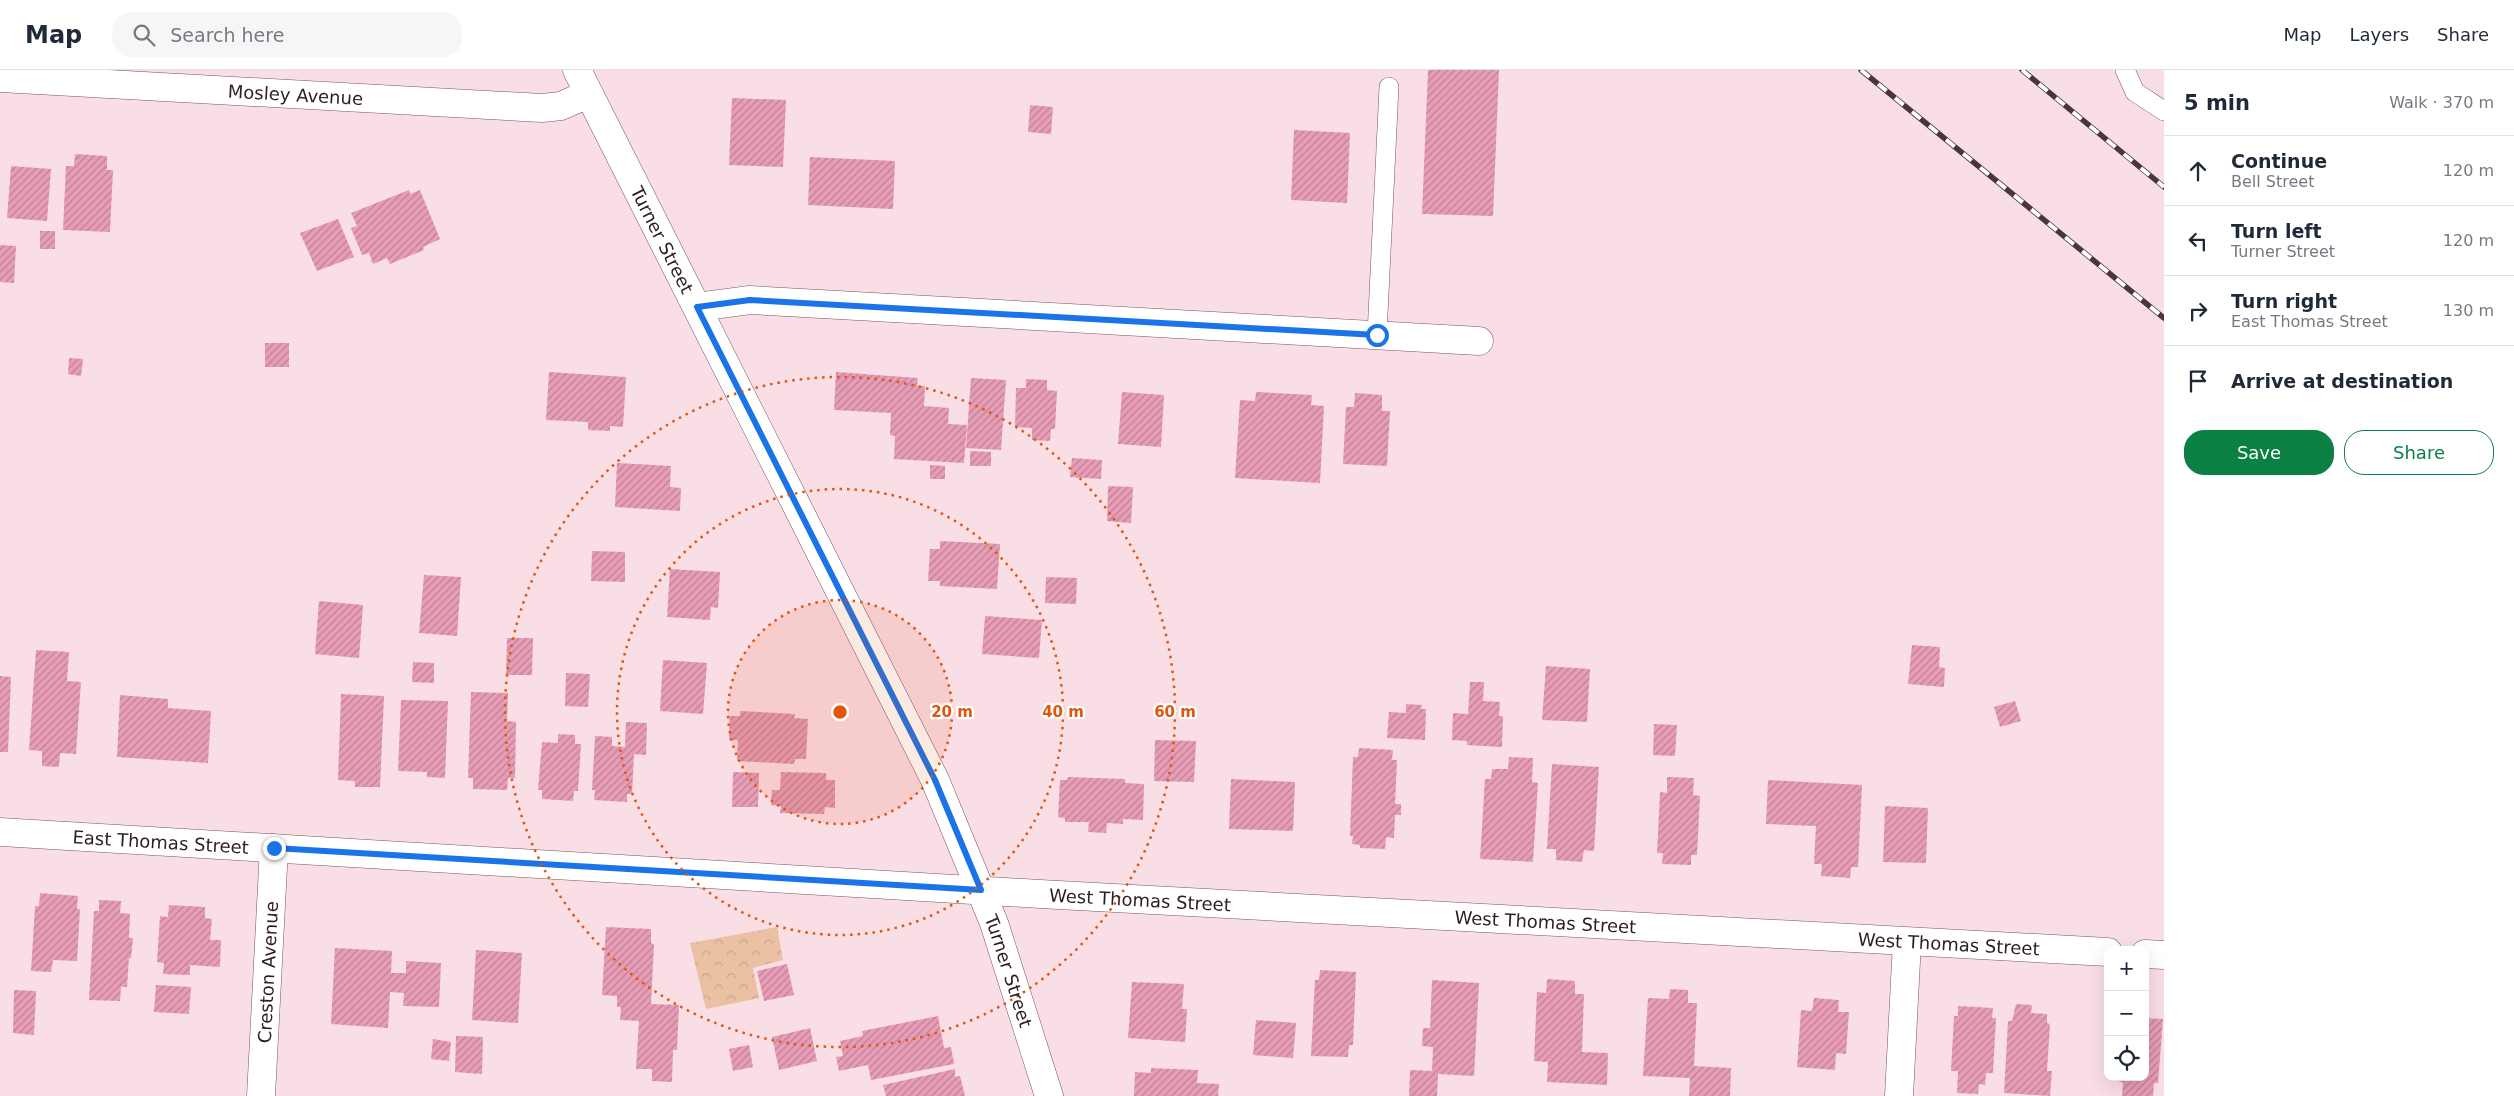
<!DOCTYPE html>
<meta charset="utf-8">
<style>
body{margin:0;font-family:"DejaVu Sans",sans-serif;background:#f6f6f7;color:#1f2937}
.controls{position:absolute;right:15px;bottom:15px;display:grid;overflow:hidden;border-radius:10px;box-shadow:0 5px 20px #0002}
.controls button{width:45px;height:45px;display:grid;place-items:center;padding:0;border:0;border-bottom:1px solid #e0e1e3;background:#fff;color:#1f2937;font:25px sans-serif}
.stop{position:absolute;width:15px;height:15px;margin:-11px;border:4px solid #1a73e8;border-radius:50%;background:#fff}
.stop.end{background:#1a73e8;border-color:#fff;box-shadow:0 1px 5px #0008}
.list{margin:0;padding:0;list-style:none}
h2{display:flex;justify-content:space-between;align-items:center;height:65px;margin:0;padding:0 20px;font-size:21px}
h2 small{font-size:16px;font-weight:400;color:#747a83}
.list li{display:grid;grid-template-columns:32px 1fr auto;gap:15px;align-items:center;box-sizing:border-box;height:70px;padding:0 20px;border-top:1px solid #e0e1e3}
.list b{display:block;font-size:19px;white-space:nowrap}
.list p{margin:0;font-size:16px;white-space:nowrap;color:#747a83}
.list em{font-size:16px;font-style:normal;color:#747a83}
.actions{display:flex;gap:10px;padding:15px 20px}
.actions a{flex:1;padding:11px 0;border:1px solid #0b8043;border-radius:20px;text-align:center;font-size:18px;color:#0b8043}
.actions .main{background:#0b8043;color:#fff}
.icon{flex:none;width:28px;height:28px;fill:none;stroke:currentColor;stroke-width:2;stroke-linecap:round;stroke-linejoin:round}
.map{position:relative;flex:none;width:2164px;height:1026px;overflow:hidden}
header{display:flex;align-items:center;gap:30px;box-sizing:border-box;height:70px;padding:0 25px;background:#fff;border-bottom:1px solid #e0e1e3}
header strong{font-size:24px}
nav{display:flex;gap:28px;margin-inline-start:auto;font-size:18px}
.search{width:350px;height:45px;background:#f6f6f7;display:flex;align-items:center;gap:12px;box-sizing:border-box;padding:0 18px;border-radius:20px;color:#747a83;font-size:19px}
main{display:flex}
aside{flex:1;background:#fff}
.map>svg:first-child{display:block}
.park{fill:url(#park-crowns)}
.building{fill:url(#building-hatch)}
.lines{fill:none;stroke-linecap:round;stroke-linejoin:round}
.lane-casing{stroke:#7a5360;stroke-width:20}
.street-casing{stroke:#7a5360;stroke-width:29}
.secondary-casing{stroke:#7a5360;stroke-width:29}
.lane{stroke:#fff;stroke-width:19}
.street{stroke:#fff;stroke-width:28}
.secondary{stroke:#fff;stroke-width:28}
.rail-casing{stroke:#48363c;stroke-width:5.5}
.rail{stroke:#fff;stroke-width:4;stroke-dasharray:11;stroke-linecap:butt}
.route{stroke:#1a73e8;stroke-width:6}
.ring{fill:none;stroke:#df560d;stroke-width:2.5;stroke-dasharray:2.5 5}
.labels{text-anchor:middle;dominant-baseline:central;stroke-width:4.5;stroke-linejoin:round;paint-order:stroke}
.street-label{font-size:18px;fill:#2e1d23;stroke:#fff}
.centre{fill:#df560d;stroke:#fff;stroke-width:2.5}
.ring-label{font-size:15px;text-anchor:middle;font-weight:bold;fill:#df560d;stroke:#fff;stroke-width:4.5;stroke-linejoin:round;paint-order:stroke}
</style>
<header>
<strong>Map</strong>
<div class="search"><svg class="icon" aria-label="search" viewBox="0 0 24 24"><circle cx="10" cy="10" r="6"/><path d="M15 15l6 6"/></svg>Search here</div>
<nav><a>Map</a><a>Layers</a><a>Share</a></nav>
</header>
<main>
<div class="map">
<svg width="2164" height="1026" viewBox="0 0 2164 1026">
<defs>
<pattern id="park-crowns" width="20" height="18" patternUnits="userSpaceOnUse" patternTransform="scale(1.25)"><rect width="20" height="18" fill="#eac1a3"/><path d="M2 6a3 3 0 1 1 6 0M12 15a3 3 0 1 1 6 0" fill="none" stroke="#c9a58c"/></pattern>
<pattern id="building-hatch" width="6" height="6" patternUnits="userSpaceOnUse" patternTransform="scale(1.25)"><rect width="6" height="6" fill="#e89db6"/><path d="M-1 1l2-2M0 6l6-6M5 7l2-2" fill="none" stroke="#bc7f94"/></pattern>
</defs>
<rect width="100%" height="100%" fill="#fadee6"/>
<polygon class="park" points="777,857 783,890 753,898 759,928 706,939 690,873"/>
<g class="building">
<polygon points="1428,0 1499,0 1493,146 1422,144"/>
<polygon points="732,28 786,30 783,97 729,95"/>
<polygon points="1030,35 1053,37 1051,64 1028,62"/>
<polygon points="1294,60 1350,63 1347,133 1291,130"/>
<polygon points="75,84 107,86 107,100 113,100 110,162 63,160 66,96 74,96"/>
<polygon points="810,87 895,91 893,139 808,135"/>
<polygon points="11,96 51,99 47,151 7,148"/>
<polygon points="409,120 410,124 420,120 440,169 423,177 424,180 390,194 387,188 373,194 369,183 362,185 351,158 357,156 351,143"/>
<polygon points="338,149 354,187 317,201 300,163"/>
<rect x="40" y="161" width="15" height="18"/>
<polygon points="0,175 16,176 14,213 0,212"/>
<rect x="265" y="273" width="24" height="24"/>
<polygon points="69,288 83,289 81,306 68,304"/>
<polygon points="549,302 626,307 623,357 610,356 610,361 588,360 588,352 546,350"/>
<polygon points="836,302 918,308 917,316 925,316 924,336 949,338 948,354 967,355 964,393 894,389 895,366 890,365 891,343 834,340"/>
<polygon points="971,308 1006,310 1001,380 966,378"/>
<polygon points="1026,309 1047,310 1047,320 1057,321 1055,359 1051,359 1050,371 1032,370 1032,358 1015,357 1016,318 1026,318"/>
<polygon points="1122,322 1164,325 1161,377 1118,374"/>
<polygon points="1256,322 1312,325 1311,335 1324,336 1320,413 1235,408 1240,330 1255,331"/>
<polygon points="1355,323 1382,325 1382,341 1390,341 1387,396 1343,394 1346,337 1354,337"/>
<polygon points="970,381 991,382 991,396 970,396"/>
<polygon points="1072,388 1102,390 1101,409 1070,407"/>
<polygon points="617,393 671,396 670,417 681,418 680,441 615,437"/>
<polygon points="930,395 945,396 945,409 930,409"/>
<polygon points="1108,416 1133,417 1131,453 1107,451"/>
<polygon points="940,471 1000,474 997,519 940,516 940,511 928,511 930,479 940,479"/>
<polygon points="592,481 625,482 625,512 591,511"/>
<polygon points="670,499 720,502 718,538 711,537 710,550 667,547"/>
<polygon points="424,505 461,507 457,566 419,563"/>
<polygon points="1046,507 1077,508 1076,534 1045,533"/>
<polygon points="319,531 363,535 359,588 315,584"/>
<polygon points="985,546 1042,550 1039,588 982,584"/>
<polygon points="507,568 533,568 532,605 506,605"/>
<polygon points="1912,575 1940,577 1939,597 1945,598 1944,617 1908,614"/>
<polygon points="36,580 69,582 67,611 81,612 76,684 60,683 59,697 42,696 42,681 29,680"/>
<polygon points="663,590 707,593 703,644 660,641"/>
<polygon points="413,592 434,593 434,613 412,612"/>
<polygon points="1546,596 1590,599 1587,652 1542,650"/>
<polygon points="566,603 590,604 588,637 565,636"/>
<polygon points="0,606 11,607 8,682 0,682"/>
<polygon points="1470,612 1484,612 1483,631 1500,632 1499,646 1503,646 1502,677 1467,675 1467,671 1452,670 1453,643 1468,644"/>
<polygon points="471,622 508,623 507,651 516,652 515,708 508,708 507,720 473,719 473,708 468,708"/>
<polygon points="341,624 384,626 380,717 355,717 355,711 338,710"/>
<polygon points="120,625 168,629 168,638 211,641 208,693 117,687"/>
<polygon points="401,630 448,631 445,708 427,707 427,702 398,701"/>
<polygon points="2015,631 2021,651 2000,657 1994,637"/>
<polygon points="1406,634 1422,635 1421,639 1426,639 1425,670 1387,668 1389,642 1406,643"/>
<polygon points="740,641 795,644 794,648 808,649 806,689 795,689 794,694 737,691 738,670 729,670 730,646 740,646"/>
<polygon points="626,652 647,653 646,685 634,684 632,724 627,724 627,732 594,730 595,720 592,720 595,666 612,667 612,676 625,677"/>
<polygon points="1654,654 1677,655 1675,686 1653,685"/>
<polygon points="558,664 575,665 575,674 581,674 578,721 574,721 573,731 542,729 542,720 538,720 542,672 558,673"/>
<polygon points="1155,670 1196,671 1194,712 1154,711"/>
<polygon points="1359,678 1393,680 1392,690 1397,690 1395,734 1401,734 1401,745 1395,745 1394,768 1386,767 1385,779 1360,778 1360,775 1352,774 1353,766 1350,766 1353,687 1358,687"/>
<polygon points="1509,687 1533,688 1532,712 1538,713 1533,792 1480,789 1485,709 1491,709 1492,699 1508,699"/>
<polygon points="1552,694 1599,697 1594,781 1584,780 1582,792 1556,790 1556,779 1547,779"/>
<polygon points="733,702 759,703 758,737 732,737"/>
<polygon points="781,702 826,703 826,710 835,710 835,738 825,737 824,744 780,743 781,736 771,735 772,720 780,720"/>
<polygon points="1068,707 1125,709 1125,713 1144,714 1143,750 1123,749 1123,754 1107,753 1106,763 1088,762 1089,752 1065,752 1065,748 1058,747 1060,710 1067,710"/>
<polygon points="1667,707 1694,708 1693,725 1700,726 1697,785 1691,785 1691,795 1662,794 1663,783 1657,783 1660,722 1667,723"/>
<polygon points="1231,709 1295,712 1293,761 1229,759"/>
<polygon points="1768,710 1862,715 1858,797 1851,797 1850,808 1821,806 1822,794 1814,794 1816,756 1766,754"/>
<polygon points="1885,736 1928,738 1926,793 1883,792"/>
<polygon points="40,823 78,826 77,839 80,839 77,891 53,890 51,902 31,901 35,836 39,836"/>
<polygon points="99,830 121,831 120,843 130,844 129,868 133,868 131,888 129,888 127,917 121,917 120,931 89,930 94,841 99,841"/>
<polygon points="169,835 205,837 205,848 212,849 210,870 221,870 220,897 190,895 190,905 163,904 164,893 157,892 160,846 168,847"/>
<polygon points="606,857 651,859 651,873 654,874 651,934 679,935 677,980 673,980 672,1012 652,1011 652,999 636,999 639,951 620,950 621,937 617,937 617,926 602,925"/>
<polygon points="335,878 392,881 391,903 406,903 406,891 441,893 439,937 403,936 404,923 390,922 388,958 331,954"/>
<polygon points="476,880 522,883 518,953 472,950"/>
<polygon points="787,894 794,925 764,931 757,901"/>
<polygon points="1320,900 1356,902 1353,975 1349,975 1348,987 1311,986 1315,910 1319,910"/>
<polygon points="1547,909 1575,911 1575,924 1584,924 1582,982 1608,983 1607,1015 1547,1012 1548,992 1534,991 1537,922 1546,923"/>
<polygon points="1432,910 1479,913 1474,1006 1438,1004 1437,1026 1409,1026 1410,1000 1432,1001 1433,977 1422,976 1423,958 1430,958"/>
<polygon points="1132,912 1184,914 1182,939 1187,939 1185,972 1128,968"/>
<polygon points="156,915 191,917 189,944 154,942"/>
<polygon points="1670,919 1688,920 1688,933 1697,933 1694,996 1731,998 1730,1026 1689,1026 1690,1008 1643,1006 1648,928 1669,929"/>
<polygon points="14,920 36,921 34,965 13,963"/>
<polygon points="1814,928 1839,930 1838,942 1849,942 1846,984 1836,983 1835,1000 1797,997 1801,940 1812,941"/>
<polygon points="2016,934 2032,935 2031,943 2047,944 2047,953 2050,954 2047,1001 2052,1001 2050,1026 2004,1023 2008,951 2012,951"/>
<polygon points="1958,936 1993,938 1992,948 1996,948 1993,1003 1986,1003 1985,1015 1979,1014 1978,1024 1957,1023 1958,1001 1951,1001 1954,946 1958,946"/>
<polygon points="938,946 944,978 951,977 954,994 871,1010 868,995 839,1001 836,987 843,986 840,971 863,966 862,961"/>
<polygon points="2145,948 2163,949 2158,1013 2154,1013 2153,1026 2122,1026 2123,1012 2119,1012 2119,1007 2145,1007"/>
<polygon points="1256,950 1296,953 1293,988 1253,985"/>
<polygon points="810,958 817,991 779,1000 772,967"/>
<polygon points="456,966 483,967 482,1004 455,1002"/>
<polygon points="433,969 451,972 449,991 431,989"/>
<polygon points="749,975 753,997 733,1001 729,979"/>
<polygon points="1151,998 1198,1000 1197,1013 1219,1014 1218,1026 1134,1026 1135,1002 1151,1003"/>
<polygon points="955,999 955,1007 960,1006 965,1026 886,1026 883,1015"/>
</g>
<g class="lines">
<defs>
<g id="lane">
<polyline points="2125,0 2135,22 2164,41"/>
<polyline points="1377,265 1389,17"/>
</g>
<g id="street">
<path id="s1" d="M 0,8 L 542,38 L 561,36 L 588,24"/>
<polyline points="697,237 750,230 1479,271"/>
<path id="s2" d="M 0,762 L 1040,824 L 2108,882"/>
<polyline points="2145,884 2164,885"/>
<path id="s3" d="M 261,1026 L 274,778"/>
<polyline points="1899,1026 1907,872"/>
</g>
<g id="secondary">
<path id="s4" d="M 577,0 L 935,710 L 994,853 L 1049,1026"/>
</g>
</defs>
<use href="#lane" class="lane-casing"/>
<use href="#street" class="street-casing"/>
<use href="#secondary" class="secondary-casing"/>
<use href="#lane" class="lane"/>
<use href="#street" class="street"/>
<use href="#secondary" class="secondary"/>
<defs>
<g id="rail">
<polyline points="1861,0 2164,248"/>
<polyline points="2022,0 2164,117"/>
</g>
</defs>
<use href="#rail" class="rail-casing"/>
<use href="#rail" class="rail"/>
</g>
<g class="lines">
<polyline class="route" points="274,778 981,820 935,710 697,237 750,230 1377,265"/>
</g>
<circle cx="840" cy="642" r="112" fill="#df560d" fill-opacity=".12"/>
<g class="ring">
<circle cx="840" cy="642" r="112"/>
<circle cx="840" cy="642" r="223"/>
<circle cx="840" cy="642" r="335"/>
</g>
<g class="labels">
<g class="street-label">
<text stroke="none"><textPath href="#s1" startOffset="296">Mosley Avenue</textPath></text>
<text stroke="none"><textPath href="#s4" startOffset="190">Turner Street</textPath></text>
<text stroke="none"><textPath href="#s2" startOffset="161">East Thomas Street</textPath></text>
<text stroke="none"><textPath href="#s2" startOffset="1142">West Thomas Street</textPath></text>
<text stroke="none"><textPath href="#s2" startOffset="1548">West Thomas Street</textPath></text>
<text stroke="none"><textPath href="#s2" startOffset="1952">West Thomas Street</textPath></text>
<text stroke="none"><textPath href="#s3" startOffset="124">Creston Avenue</textPath></text>
<text stroke="none"><textPath href="#s4" startOffset="1000">Turner Street</textPath></text>
</g>
</g>
<circle cx="840" cy="642" r="8" class="centre"/>
<g class="ring-label">
<text x="952" y="647">20 m</text>
<text x="1063" y="647">40 m</text>
<text x="1175" y="647">60 m</text>
</g>
</svg>
<div class="controls">
<button>+</button>
<button>−</button>
<button><svg class="icon" aria-label="locate" viewBox="0 0 24 24"><circle cx="12" cy="12" r="6"/><path d="M12 2v4M12 18v4M2 12h4M18 12h4"/></svg></button>
</div>
<div class="stop" style="left:1377px;top:265px"></div>
<div class="stop end" style="left:274px;top:778px"></div>
</div>
<aside>
<h2>5 min<small>Walk · 370 m</small></h2>
<ul class="list">
<li><svg class="icon" aria-label="ahead" viewBox="0 0 24 24"><path d="M12 20V5M6 11l6-6 6 6"/></svg><div><b>Continue</b><p>Bell Street</p></div><em>120 m</em></li>
<li><svg class="icon" aria-label="left" viewBox="0 0 24 24"><path d="M17 20v-9H6M10 6l-5 5 5 5"/></svg><div><b>Turn left</b><p>Turner Street</p></div><em>120 m</em></li>
<li><svg class="icon" aria-label="right" viewBox="0 0 24 24"><path d="M7 20v-9h11M14 6l5 5-5 5"/></svg><div><b>Turn right</b><p>East Thomas Street</p></div><em>130 m</em></li>
<li><svg class="icon" aria-label="arrive" viewBox="0 0 24 24"><path d="M6 21V4h12l-3 4 3 4H6"/></svg><div><b>Arrive at destination</b></div></li>
</ul>
<div class="actions"><a class="main">Save</a><a>Share</a></div>
</aside>
</main>
